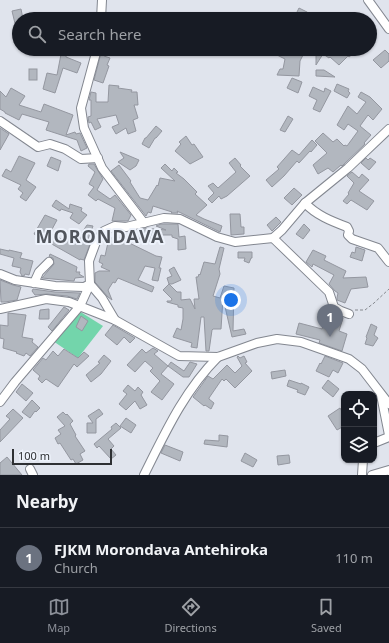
<!DOCTYPE html>
<style>
body{margin:0;font-family:"Noto Sans",sans-serif;background:#20242c;color:#f1f3f6}
.controls{position:absolute;right:12px;bottom:12px;display:grid;overflow:hidden;border-radius:8px;box-shadow:0 1px 3px #0004}
.controls button{width:36px;height:36px;display:grid;place-items:center;padding:0;border:0;border-bottom:1px solid #363941;background:#171b24;color:#f1f3f6;font:20px sans-serif}
.scale{position:absolute;left:12px;bottom:10px;width:100px;box-sizing:border-box;padding-left:4px;border:2px solid #2e3033;border-top:0;font-size:11px;line-height:14px;white-space:nowrap;color:#2e3033;-webkit-text-stroke:3px #edf2fb;paint-order:stroke}
.you{position:absolute;left:231px;top:300px;width:14px;height:14px;margin:-10px;border:3px solid #fff;border-radius:50%;background:#1a73e8;box-shadow:0 0 0 6px #1a73e833}
.badge{display:grid;place-items:center;width:26px;height:26px;border-radius:50%;background:#8c9099;color:#fff;font-size:13px;font-weight:700}
.pin{position:absolute;translate:-50% -33px;filter:drop-shadow(0 1px 2px #0008)}
.pin::after{content:'';position:absolute;top:21px;width:14px;height:12px;background:inherit;clip-path:polygon(0 0,100% 0,50% 100%)}
.list{margin:0;padding:0;list-style:none}
h2{display:flex;justify-content:space-between;align-items:center;height:52px;margin:0;padding:0 16px;font-size:17px}
h2 small{font-size:13px;font-weight:400;color:#9ea1a6}
.list li{display:grid;grid-template-columns:26px 1fr auto;gap:12px;align-items:center;box-sizing:border-box;height:60px;padding:0 16px;border-top:1px solid #363941}
.list b{display:block;font-size:15px;white-space:nowrap}
.list p{margin:0;font-size:13px;white-space:nowrap;color:#9ea1a6}
.list em{font-size:13px;font-style:normal;color:#9ea1a6}
.icon{flex:none;width:22px;height:22px;fill:none;stroke:currentColor;stroke-width:2;stroke-linecap:round;stroke-linejoin:round}
.map{position:relative;flex:none;width:389px;height:475px;overflow:hidden}
.search{position:absolute;background:#171b24;box-shadow:0 1px 3px #0004;left:12px;right:12px;top:12px;height:44px;display:flex;align-items:center;gap:10px;box-sizing:border-box;padding:0 14px;border-radius:22px;color:#9ea1a6;font-size:15px}
.sheet{height:112px;background:#171b24}
nav{display:flex;justify-content:space-around;align-items:center;box-sizing:border-box;height:56px;border-top:1px solid #363941;background:#171b24;font-size:11px;color:#9ea1a6}
nav a{display:grid;justify-items:center;gap:2px}
nav .on{color:#8c9099}
.map>svg:first-child{display:block}
.green{fill:#73d5ab}
.building{fill:#b2b7bf;stroke:#9497a0}
.lines{fill:none;stroke-linecap:round;stroke-linejoin:round}
.minor-casing{stroke:#838790;stroke-width:10}
.path{stroke:#86898f;stroke-width:1;stroke-dasharray:3 2;stroke-linecap:butt}
.minor{stroke:#fff;stroke-width:8}
.labels{text-anchor:middle;dominant-baseline:central;stroke-width:4;stroke-linejoin:round;paint-order:stroke}
.district-label{font-size:18px;font-weight:bold;letter-spacing:1px;fill:#51555c;stroke:#edf2fb}
</style>
<div class="map">
<svg width="389" height="475" viewBox="0 0 389 475">
<rect width="100%" height="100%" fill="#e0e4ed"/>
<polygon class="green" points="79,311 103,326 78,358 53,341"/>
<g class="building">
<polygon points="299,8 307,12 316,19 297,19 294,18"/>
<polygon points="21,9 23,19 19,19 19,32 17,32 12,11"/>
<polygon points="62,49 66,49 66,57 81,63 77,73 63,68 55,93 43,89 47,73 57,75"/>
<polygon points="102,49 107,49 104,56 110,58 107,65 109,66 103,83 94,80"/>
<polygon points="265,49 284,49 283,52 295,55 298,50 304,53 300,61 299,76 277,75 280,69 283,69 285,59"/>
<polygon points="316,49 335,49 340,52 343,49 359,49 349,57 348,56 339,65 330,57 329,58 323,54 316,65"/>
<polygon points="385,50 389,54 389,61 381,68 373,60"/>
<rect x="29" y="69" width="8" height="11"/>
<polygon points="316,70 324,70 335,77 316,76"/>
<polygon points="292,78 302,82 298,93 287,88"/>
<polygon points="337,84 349,89 348,91 350,93 347,98 334,91"/>
<polygon points="109,85 119,86 118,88 132,90 131,92 137,92 138,105 134,105 138,118 133,120 136,131 128,134 126,128 116,134 112,127 119,124 116,115 97,119 101,127 95,130 91,122 89,123 88,117 91,116 91,100 89,100 91,92 96,93 96,102 108,102"/>
<polygon points="313,87 324,92 325,88 331,91 320,112 313,109 317,100 309,96"/>
<polygon points="11,88 25,96 19,105 41,112 44,104 73,115 66,135 75,132 76,134 80,133 87,148 81,151 77,140 46,130 49,122 22,114 19,120 5,113 5,112 0,109 0,91 6,97"/>
<polygon points="361,92 370,97 382,109 373,120 368,115 360,126 371,135 364,143 365,144 342,166 341,165 333,172 328,168 318,174 313,165 327,153 315,141 323,133 333,142 337,139 344,146 345,145 347,146 358,131 348,124 344,130 337,125 348,106 357,114 366,102 358,97"/>
<polygon points="288,116 293,119 285,132 280,130"/>
<polygon points="156,126 162,131 156,138 155,138 149,148 142,144 145,138 146,138"/>
<polygon points="0,128 9,134 0,150"/>
<polygon points="186,136 192,145 194,144 203,157 190,164 175,151 181,144 179,142"/>
<polygon points="312,140 317,145 311,152 310,151 299,163 297,161 284,176 272,187 266,180 279,169 277,167 292,150 299,155"/>
<polygon points="120,152 139,160 136,166 130,170 118,162 124,158"/>
<polygon points="19,156 35,163 26,180 36,187 26,201 20,197 23,193 18,189 21,185 2,176 6,169 11,172"/>
<polygon points="51,157 61,161 58,171 47,166"/>
<polygon points="235,158 241,165 240,166 250,176 227,196 221,199 219,196 212,203 208,199 214,193 208,186 213,183 218,188 236,172 229,163"/>
<polygon points="366,158 368,160 370,158 376,162 369,170 361,163"/>
<polygon points="89,164 94,164 103,179 97,190 110,199 115,195 131,215 128,221 112,221 115,208 98,199 96,201 88,195 94,187 89,184 95,172 88,166"/>
<polygon points="165,164 172,171 174,168 178,172 176,173 184,179 197,192 195,194 207,205 196,215 204,219 222,226 220,232 177,211 178,213 171,213 172,212 153,206 151,213 148,212 146,216 111,171 119,165 131,181 130,182 140,198 148,200 157,185 158,186 160,178 175,181 161,168"/>
<polygon points="352,172 359,178 362,174 369,180 359,191 374,201 367,210 351,200 347,204 343,201 349,194 348,193 354,183 347,176"/>
<polygon points="294,188 302,195 292,205 284,198"/>
<polygon points="56,200 69,209 70,204 82,208 81,211 87,215 79,224 70,218 73,213 61,209 60,211 52,206"/>
<polygon points="230,214 240,214 241,227 244,227 244,234 231,235"/>
<polygon points="45,215 57,220 50,233 65,241 73,230 81,234 87,225 93,226 87,242 90,244 84,260 80,259 80,260 34,234"/>
<polygon points="276,217 281,222 272,231 267,225"/>
<polygon points="161,224 178,224 179,237 185,236 186,249 178,250 178,239 172,237 172,235 153,235 155,240 150,242 139,239 140,229 145,228 166,230 156,226"/>
<polygon points="304,224 310,230 303,239 296,234"/>
<polygon points="112,237 118,240 119,238 156,256 162,257 159,268 161,268 158,281 152,280 155,268 145,266 138,280 154,287 152,292 118,278 115,283 113,282 108,290 112,300 108,297 95,282 95,273 99,271 110,271 101,267 103,264 99,262 101,255 105,256 109,238 111,240"/>
<polygon points="220,247 224,248 219,269 220,274 213,296 220,298 224,286 234,288 233,331 244,329 246,334 232,337 223,298 221,329 213,329 212,330 209,351 206,351 204,317 201,317 197,348 191,347 192,343 173,337 177,328 181,330 183,319 183,308 178,307 178,305 167,302 167,301 171,301 172,299 163,290 169,284 177,292 181,292 181,300 190,299 195,309 194,299 199,299 196,277 198,277 199,274 200,275 204,262 215,264"/>
<polygon points="356,247 365,250 362,261 350,257 352,252 355,253"/>
<polygon points="0,249 9,251 9,250 22,253 20,258 33,261 29,275 25,274 24,276 22,276 20,272 21,268 12,266 14,258 0,254"/>
<polygon points="313,250 326,256 324,260 346,271 343,278 366,277 368,287 351,289 345,303 337,300 337,298 338,293 335,291 329,284 334,275 313,264 312,267 306,262"/>
<polygon points="238,252 252,252 252,258 251,258 249,263 244,261 245,258 238,258"/>
<polygon points="50,254 77,267 76,272 80,272 79,274 84,277 75,278 74,281 42,278 54,264 53,258 49,257"/>
<polygon points="174,267 181,280 172,284 169,284 167,278 172,276 169,270"/>
<polygon points="0,280 13,285 21,287 17,300 5,302 1,302"/>
<polygon points="33,289 55,292 80,293 77,299 67,296 47,294 35,295 32,291"/>
<polygon points="64,307 69,310 52,331 48,327"/>
<polygon points="49,309 49,319 39,319 40,310"/>
<polygon points="328,310 343,318 339,331 347,334 342,351 319,343 320,340 296,334 299,323 322,329"/>
<polygon points="8,313 26,315 22,337 33,339 32,342 38,347 30,356 26,353 24,356 16,353 17,352 3,348 4,339 0,338 0,325 8,326"/>
<polygon points="81,316 88,321 82,331 76,327"/>
<polygon points="371,324 377,327 374,335 378,338 373,346 365,344 367,338 366,337"/>
<polygon points="113,325 135,338 130,343 124,337 117,345 105,335"/>
<polygon points="153,348 158,351 154,354 168,366 171,362 184,371 190,362 197,364 189,377 183,377 168,366 161,374 174,384 162,400 151,392 160,381 150,371 153,368 145,361 135,372 127,365 142,349 146,353"/>
<polygon points="64,349 78,358 84,352 89,356 77,367 74,364 58,387 46,379 42,383 38,379 40,376 33,370 43,358 46,360 53,351 58,356"/>
<polygon points="104,355 111,361 101,374 91,382 86,375 100,363 98,362"/>
<polygon points="238,356 240,358 244,356 247,362 245,363 252,371 235,388 226,379 224,381 222,379 209,398 209,399 214,403 211,409 205,405 204,406 193,397 208,376 213,379 227,365 235,373 242,366 237,357"/>
<polygon points="325,356 343,363 338,373 333,370 329,377 316,371 320,363 321,364"/>
<polygon points="285,370 286,376 272,379 271,372"/>
<polygon points="289,380 301,384 301,383 309,387 305,395 297,392 298,390 287,386"/>
<polygon points="328,380 339,389 333,397 322,388"/>
<polygon points="22,384 33,393 26,401 16,392"/>
<polygon points="128,385 135,391 138,387 143,392 141,395 147,405 140,409 135,401 126,410 119,404 127,394 123,391"/>
<polygon points="32,400 40,408 36,412 35,411 30,418 22,412"/>
<polygon points="340,408 344,415 344,426 337,430 328,416"/>
<polygon points="13,409 23,418 0,442 0,430 10,419 6,416"/>
<polygon points="99,409 103,414 96,419 96,433 87,433 87,423 93,423 88,416"/>
<polygon points="63,412 66,415 67,414 73,421 70,424 76,435 75,436 85,451 80,454 83,460 76,464 73,459 71,460 60,443 58,444 55,438 61,434 58,430 65,426 57,417"/>
<polygon points="126,418 136,425 131,433 120,426"/>
<polygon points="116,423 121,428 108,439 114,446 111,449 116,455 111,459 99,446 97,448 94,444 112,429 111,427"/>
<polygon points="219,435 228,436 227,447 204,444 205,440 219,441"/>
<polygon points="165,445 183,452 180,461 161,453"/>
<polygon points="245,453 257,460 253,467 241,461"/>
<polygon points="289,455 290,463 278,465 277,456"/>
<polygon points="7,457 22,475 0,475 0,463"/>
</g>
<g class="lines">
<defs>
<g id="minor">
<polyline points="368,0 389,29"/>
<polyline points="101,19 102,0"/>
<polyline points="97,49 81,108 84,128 102,168 144,223"/>
<polyline points="0,121 38,147 50,144 65,149 81,159 98,158"/>
<path d="M 305,203 C 316,215 331,221 347,227 L 349,231 L 348,235 L 352,239 L 378,248 L 389,262"/>
<polyline points="273,238 329,292 334,307 341,311 349,314"/>
<polyline points="0,274 15,280 55,286 84,287 90,284"/>
<polyline points="34,283 39,272 49,262"/>
<polyline points="90,284 102,298 115,320"/>
<polyline points="0,309 46,299 69,302 115,320 179,356 218,357 257,343 277,339 301,342 349,359 362,369 389,404"/>
<polyline points="381,395 389,435"/>
<polyline points="0,402 15,382 80,306 90,284 89,261 96,242 104,231 115,226 126,227 164,218 180,219 217,237 235,242 273,238 282,230 305,203 348,168 389,129"/>
<polyline points="374,443 389,437"/>
<polyline points="30,469 33,475"/>
<path d="M 144,475 C 165,433 184,391 218,357"/>
<polyline points="362,475 363,460"/>
<polyline points="372,475 389,470 389,471"/>
</g>
</defs>
<use href="#minor" class="minor-casing"/>
<polyline class="path" points="355,310 365,310 374,303 389,289"/>
<use href="#minor" class="minor"/>
</g>
<g class="labels">
<g class="district-label">
<text x="100" y="236">MORONDAVA</text>
</g>
</g>
</svg>
<div class="controls">
<button><svg class="icon" aria-label="locate" viewBox="0 0 24 24"><circle cx="12" cy="12" r="6"/><path d="M12 2v4M12 18v4M2 12h4M18 12h4"/></svg></button>
<button><svg class="icon" aria-label="layers" viewBox="0 0 24 24"><path d="M12 4l9 5-9 5-9-5zM3 14l9 5 9-5"/></svg></button>
</div>
<div class="scale">100 m</div>
<div class="you"></div>
<div class="pin badge" style="left:330px;top:337px;background:#6b7280">1</div>
<div class="search"><svg class="icon" aria-label="search" viewBox="0 0 24 24"><circle cx="10" cy="10" r="6"/><path d="M15 15l6 6"/></svg>Search here</div>
</div>
<section class="sheet">
<h2>Nearby<small></small></h2>
<ul class="list">
<li><span class="badge" style="background:#6b7280">1</span><div><b>FJKM Morondava Antehiroka</b><p>Church</p></div><em>110 m</em></li>
</ul>
</section>
<nav>
<a class="on"><svg class="icon" aria-label="map" viewBox="0 0 24 24"><path d="M3 6l6-2 6 2 6-2v14l-6 2-6-2-6 2zM9 4v14M15 6v14"/></svg>Map</a>
<a><svg class="icon" aria-label="directions" viewBox="0 0 24 24"><path d="M12 3l9 9-9 9-9-9zM9 14v-3h6M13 9l2 2-2 2"/></svg>Directions</a>
<a><svg class="icon" aria-label="saved" viewBox="0 0 24 24"><path d="M7 4h10v16l-5-4-5 4z"/></svg>Saved</a>
</nav>
